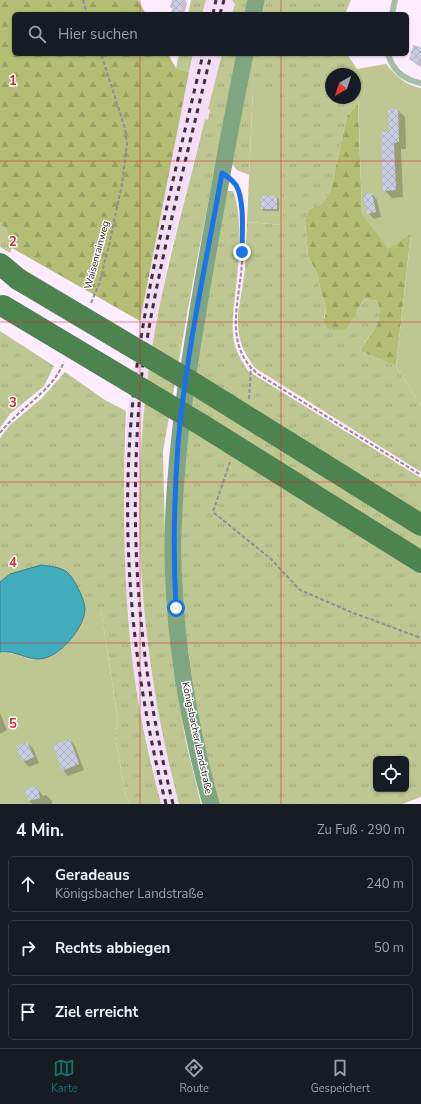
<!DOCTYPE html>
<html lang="de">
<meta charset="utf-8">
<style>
body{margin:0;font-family:"Nunito Sans",sans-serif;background:#242831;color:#f1f3f6}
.controls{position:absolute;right:12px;bottom:12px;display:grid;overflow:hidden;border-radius:6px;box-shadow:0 1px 3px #0004}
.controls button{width:36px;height:36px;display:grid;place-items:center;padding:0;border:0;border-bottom:1px solid #363941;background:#171b24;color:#f1f3f6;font:20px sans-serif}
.compass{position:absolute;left:325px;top:68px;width:36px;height:36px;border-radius:50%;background:#171b24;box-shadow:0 1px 3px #0004;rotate:219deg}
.stop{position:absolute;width:12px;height:12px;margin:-9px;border:3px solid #1a73e8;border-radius:50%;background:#fff}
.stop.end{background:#1a73e8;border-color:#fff;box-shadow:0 1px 4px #0008}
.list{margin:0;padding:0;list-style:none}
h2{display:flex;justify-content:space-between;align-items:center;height:52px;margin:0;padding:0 16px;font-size:17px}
h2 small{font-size:13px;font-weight:400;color:#9ea1a6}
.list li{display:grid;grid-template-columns:26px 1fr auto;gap:12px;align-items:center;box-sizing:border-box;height:56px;margin:0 8px 8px;padding:0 8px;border:1px solid #363941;border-radius:6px}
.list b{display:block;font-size:15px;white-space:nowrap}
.list p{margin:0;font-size:13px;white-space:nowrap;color:#9ea1a6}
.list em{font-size:13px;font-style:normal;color:#9ea1a6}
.icon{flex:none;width:22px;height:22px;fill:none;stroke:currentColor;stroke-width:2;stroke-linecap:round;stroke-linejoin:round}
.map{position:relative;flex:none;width:421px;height:804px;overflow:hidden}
.search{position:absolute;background:#171b24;box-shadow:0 1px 3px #0004;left:12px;right:12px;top:12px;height:44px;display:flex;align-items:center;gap:10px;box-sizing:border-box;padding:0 14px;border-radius:6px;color:#9ea1a6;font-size:15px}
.sheet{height:244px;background:#171b24}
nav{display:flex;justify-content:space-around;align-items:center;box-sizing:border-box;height:56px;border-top:1px solid #363941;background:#171b24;font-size:11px;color:#9ea1a6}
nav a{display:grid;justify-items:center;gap:2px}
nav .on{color:#0f766e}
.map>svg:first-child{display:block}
.built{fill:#f4ddf6}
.grass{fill:url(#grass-tufts);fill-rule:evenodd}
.forest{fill:url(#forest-firs)}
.green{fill:#bec791}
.water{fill:#41acbb;stroke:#367f8c}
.shadow{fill:#0003}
.building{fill:url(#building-cross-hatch)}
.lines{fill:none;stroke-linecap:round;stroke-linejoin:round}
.path{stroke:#988b98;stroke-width:2;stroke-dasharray:4 2;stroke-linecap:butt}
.service{stroke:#a6bfa6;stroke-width:6}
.secondary{stroke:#80a681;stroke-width:17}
.motorway{stroke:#4c834f;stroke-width:22}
.rail{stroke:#3a313a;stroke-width:3;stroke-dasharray:5 5;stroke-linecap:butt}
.motorway-bridge{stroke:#4c834f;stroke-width:22}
.route{stroke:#1a73e8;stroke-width:5}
.grid{fill:none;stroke:#d62828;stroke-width:1;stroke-opacity:0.55}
.labels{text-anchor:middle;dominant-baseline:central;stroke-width:3;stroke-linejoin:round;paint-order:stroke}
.street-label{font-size:10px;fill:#1e171e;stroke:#fff}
.grid-label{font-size:13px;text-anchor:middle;font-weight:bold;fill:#d62828;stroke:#fff;stroke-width:3;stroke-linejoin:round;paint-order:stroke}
</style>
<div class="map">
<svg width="421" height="804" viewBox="0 0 421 804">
<defs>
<pattern id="grass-tufts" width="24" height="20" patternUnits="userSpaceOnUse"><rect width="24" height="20" fill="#bec791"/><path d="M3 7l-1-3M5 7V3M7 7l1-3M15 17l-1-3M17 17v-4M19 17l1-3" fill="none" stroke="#a3aa7d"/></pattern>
<pattern id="forest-firs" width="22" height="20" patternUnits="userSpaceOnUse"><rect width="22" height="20" fill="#b3bd73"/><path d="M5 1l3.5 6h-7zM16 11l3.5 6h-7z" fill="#9aa263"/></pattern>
<pattern id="building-cross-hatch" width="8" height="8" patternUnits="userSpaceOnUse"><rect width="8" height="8" fill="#cacce3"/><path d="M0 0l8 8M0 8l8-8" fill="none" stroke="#adaec2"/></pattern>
</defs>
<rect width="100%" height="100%" fill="#feecff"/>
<g class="built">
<polygon points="206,0 232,0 235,4 232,14 202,14"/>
<polygon points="193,54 222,54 208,109 210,110 208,120 205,119 168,261 155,331 144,416 139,480 141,563 149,659 167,758 179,804 161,804 141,715 134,675 123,551 123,493 128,412 140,321 156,231"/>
</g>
<g class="grass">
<polygon points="191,0 206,0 202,14 188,14"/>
<polygon points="232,0 248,0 245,14 232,14 235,4"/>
<polygon points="263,0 351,0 345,14 260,14"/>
<polygon points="179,54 193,54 189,72 176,68"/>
<path d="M 222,54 L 237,54 L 193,281 L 163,451 L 166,587 L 171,646 L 185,738 L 201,804 L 179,804 C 138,649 127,488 155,330 C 168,258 188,190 205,119 L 208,120 L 210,110 L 208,109 Z"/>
<path d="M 252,54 L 347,54 L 357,69 L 358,104 L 347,116 L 330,193 L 322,203 L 308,210 L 305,220 L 308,256 L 318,276 L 320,288 L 326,308 L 324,318 L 357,311 L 364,299 L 378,301 C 379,305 381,310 381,314 C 380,328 365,338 360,351 L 396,366 L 421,406 L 421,472 L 255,368 C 227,332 241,308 245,268 C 246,253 246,237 247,222 L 282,225 L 253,90 L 249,175 L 237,170 L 232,164 ZM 331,74 L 355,74 L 355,98 L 331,98 Z"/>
<path d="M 226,191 L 233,191 C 243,218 239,259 236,288 C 234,308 230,327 235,346 C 238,355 243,363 248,371 L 421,478 L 421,797 L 402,804 L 217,804 L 197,715 L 182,603 L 181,505 L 198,346 ZM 376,759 L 406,759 L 406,789 L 376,789 Z"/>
<polygon points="0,222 6,229 12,248 10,253 0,247"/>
<polygon points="0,331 54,366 44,386 10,414 0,406"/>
<path d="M 65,372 L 105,400 L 126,411 C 122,499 123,586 134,674 C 140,718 150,761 161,804 L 130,804 L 126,797 L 115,736 L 118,721 L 101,610 L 32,660 L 15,654 L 0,652 L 0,438 L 10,425 L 42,398 Z"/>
</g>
<g class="forest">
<polygon points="0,0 138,0 146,14 14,14 14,54 168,54 176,68 189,72 140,321 12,248 6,229 0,222"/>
<path d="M 358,104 L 362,214 L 411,233 L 396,366 L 360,351 C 365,339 380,328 380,314 C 381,310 378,305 378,301 L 364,299 L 346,329 L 335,330 L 327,328 L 324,323 L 326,308 L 320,288 L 318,276 L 308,256 L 305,220 L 308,210 L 322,203 L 330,193 L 347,116 Z"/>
</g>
<g class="green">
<path d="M 386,64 C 397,77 405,85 421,88 L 421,406 L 396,366 L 411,234 L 388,249 L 362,214 L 357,69 Z"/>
<polygon points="253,89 279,89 282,225 247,222"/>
<polygon points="0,406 10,414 0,428"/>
<polygon points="85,608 101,610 118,721 115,736 126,797 130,804 0,804 0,652 15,654 32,660 81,621"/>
</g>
<path class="water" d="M 41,565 C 50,566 60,567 67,572 C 74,578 84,598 85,608 C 85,626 64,651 48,657 C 30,664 17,649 0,652 L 0,582 L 10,574 Z"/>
<g class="shadow">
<polygon points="172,0 185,0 187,4 184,14 172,14 173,9 170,7"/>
<polygon points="421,48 421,67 417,65 410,59"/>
<polygon points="398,110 405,117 406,149 401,149 403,197 392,198 384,190 390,133"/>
<polygon points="372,194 377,200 381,217 374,219 368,213"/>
<polygon points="277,197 279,200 279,211 264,211 262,209"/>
<polygon points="0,713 7,730 0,734"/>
<polygon points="70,740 75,746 84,770 68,776 63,770"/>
<polygon points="27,743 33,748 39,763 29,767 23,761"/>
<polygon points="36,787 43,796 46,795 52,801 52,804 32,804 29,801"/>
</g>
<g class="building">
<polygon points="174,0 184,0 180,14 171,14"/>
<polygon points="413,45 421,47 421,63 409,60"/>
<polygon points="388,109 398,109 399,142 394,143 396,190 383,191 381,132 389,132"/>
<polygon points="372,193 376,212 367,214 363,195"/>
<rect x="261" y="196" width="16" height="13"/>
<polygon points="70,739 79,764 62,771 53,745"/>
<polygon points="27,742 34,757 23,762 16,746"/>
<polygon points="37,786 40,798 28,801 25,789"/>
</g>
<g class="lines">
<g class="path">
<polyline points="83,0 87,14"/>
<path d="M 234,184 C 240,192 241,206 242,216 C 243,235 243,255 241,274 C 237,309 226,348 258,374 L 421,475"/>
<polyline points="91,303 99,284 109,245 122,184 127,144 125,128 101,54"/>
<polyline points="249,399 251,368"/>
<path d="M 0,433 C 20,407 51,393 64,362"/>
<polyline points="230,462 213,512 271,559 300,590 351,612 421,638"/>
</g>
<g class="service">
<polyline points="392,14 395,0"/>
<path d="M 388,54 C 393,71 404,80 421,83"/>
</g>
<g class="secondary">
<polyline points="253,14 256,0"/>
<path d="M 211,804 C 187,718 172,627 173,537 C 175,448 189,362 204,275 C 217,201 230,127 245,54"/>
</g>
<polyline class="motorway" points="0,264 18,279"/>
<g class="rail">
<polyline points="213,14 216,0"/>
<polyline points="220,14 224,0"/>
<path d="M 166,804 C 133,675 120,543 132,410 C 143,290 176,171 203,54"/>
<path d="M 173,804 C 145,692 132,579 136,463 C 137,430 139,397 143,364 C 159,260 187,157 211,54"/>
</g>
<g class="motorway-bridge">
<polyline points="18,279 193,383 421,525"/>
<polyline points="3,306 202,425 421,562"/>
</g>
</g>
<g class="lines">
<path class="route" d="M 176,608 C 173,553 174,499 178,444 C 186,353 206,263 222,173 C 227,176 232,180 236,185 C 245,201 242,233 242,252"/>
</g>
<path class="grid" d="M 140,0 L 140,14M 281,0 L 281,14M 140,54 L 140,804M 281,54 L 281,804M 0,161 L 421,161M 0,322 L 421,322M 0,482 L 421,482M 0,643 L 421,643"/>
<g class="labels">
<g class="street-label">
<text transform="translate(97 255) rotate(-75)">Waisenrainweg</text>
<text transform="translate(197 738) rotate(78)">Königsbacher Landstraße</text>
</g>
</g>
<g class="grid-label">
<text x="13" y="85">1</text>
<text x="13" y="246">2</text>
<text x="13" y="407">3</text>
<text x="13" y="567">4</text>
<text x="13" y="728">5</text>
</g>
</svg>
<div class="controls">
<button><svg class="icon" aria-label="locate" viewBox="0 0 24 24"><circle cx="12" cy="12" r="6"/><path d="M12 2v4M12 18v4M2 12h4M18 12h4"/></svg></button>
</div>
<svg class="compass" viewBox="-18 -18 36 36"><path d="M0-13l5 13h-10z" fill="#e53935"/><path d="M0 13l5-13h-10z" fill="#9ea1a6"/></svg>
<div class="stop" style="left:176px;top:608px"></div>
<div class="stop end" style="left:242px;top:252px"></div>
<div class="search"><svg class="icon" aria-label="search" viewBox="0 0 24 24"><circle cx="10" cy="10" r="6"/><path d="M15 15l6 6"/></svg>Hier suchen</div>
</div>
<section class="sheet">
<h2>4 Min.<small>Zu Fuß · 290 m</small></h2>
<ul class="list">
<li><svg class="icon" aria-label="ahead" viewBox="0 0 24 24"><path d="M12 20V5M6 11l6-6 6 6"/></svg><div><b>Geradeaus</b><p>Königsbacher Landstraße</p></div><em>240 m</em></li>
<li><svg class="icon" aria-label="right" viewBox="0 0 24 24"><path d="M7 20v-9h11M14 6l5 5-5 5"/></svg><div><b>Rechts abbiegen</b></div><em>50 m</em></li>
<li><svg class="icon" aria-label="arrive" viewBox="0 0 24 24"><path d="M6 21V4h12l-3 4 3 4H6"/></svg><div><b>Ziel erreicht</b></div></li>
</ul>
</section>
<nav>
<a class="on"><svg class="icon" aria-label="map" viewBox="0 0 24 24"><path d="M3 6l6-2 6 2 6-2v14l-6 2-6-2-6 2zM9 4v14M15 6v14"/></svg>Karte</a>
<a><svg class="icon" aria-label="directions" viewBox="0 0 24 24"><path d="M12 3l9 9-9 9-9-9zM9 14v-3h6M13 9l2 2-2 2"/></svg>Route</a>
<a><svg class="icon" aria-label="saved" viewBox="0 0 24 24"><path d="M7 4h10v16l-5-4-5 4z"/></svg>Gespeichert</a>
</nav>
